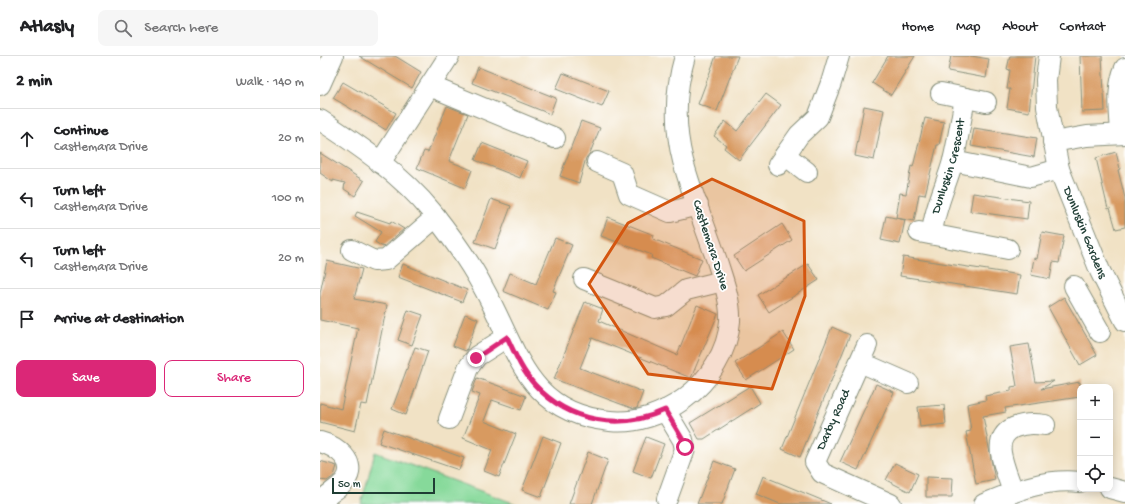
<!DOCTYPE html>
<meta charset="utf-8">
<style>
body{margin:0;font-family:"Gochi Hand",sans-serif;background:#f6f6f6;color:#202124}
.controls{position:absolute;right:12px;bottom:12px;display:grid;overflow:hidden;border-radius:8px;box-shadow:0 2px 10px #0003}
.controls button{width:36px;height:36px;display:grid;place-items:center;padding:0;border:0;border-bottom:1px solid #e0e0e0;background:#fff;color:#202124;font:20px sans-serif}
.scale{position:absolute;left:12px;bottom:10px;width:103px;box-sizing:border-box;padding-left:4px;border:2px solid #1f3d34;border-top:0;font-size:11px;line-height:14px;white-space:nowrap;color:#1f3d34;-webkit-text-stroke:3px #fff;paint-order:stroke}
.stop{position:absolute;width:12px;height:12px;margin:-9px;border:3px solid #db2777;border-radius:50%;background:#fff}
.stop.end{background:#db2777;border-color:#fff;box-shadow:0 1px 4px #0008}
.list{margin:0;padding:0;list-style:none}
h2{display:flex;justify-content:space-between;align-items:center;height:52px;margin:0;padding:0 16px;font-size:17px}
h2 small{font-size:13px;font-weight:400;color:#757577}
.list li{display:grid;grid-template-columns:26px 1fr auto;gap:12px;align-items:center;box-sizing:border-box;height:60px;padding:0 16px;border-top:1px solid #e0e0e0}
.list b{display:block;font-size:15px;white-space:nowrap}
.list p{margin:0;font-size:13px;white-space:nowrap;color:#757577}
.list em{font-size:13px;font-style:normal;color:#757577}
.actions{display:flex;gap:8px;padding:12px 16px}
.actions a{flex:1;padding:9px 0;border:1px solid #db2777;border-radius:8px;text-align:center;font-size:14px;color:#db2777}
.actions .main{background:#db2777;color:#fff}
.icon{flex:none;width:22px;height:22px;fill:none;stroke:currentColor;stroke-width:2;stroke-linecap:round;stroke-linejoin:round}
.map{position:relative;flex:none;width:805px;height:448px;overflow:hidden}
header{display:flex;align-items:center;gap:24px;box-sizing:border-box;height:56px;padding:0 20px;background:#fff;border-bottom:1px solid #e0e0e0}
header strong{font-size:19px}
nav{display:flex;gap:22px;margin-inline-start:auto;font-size:14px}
.search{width:280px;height:36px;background:#f6f6f6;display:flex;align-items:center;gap:10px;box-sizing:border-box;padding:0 14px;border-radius:8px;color:#757577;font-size:15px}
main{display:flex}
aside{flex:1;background:#fff}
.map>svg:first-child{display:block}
.green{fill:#86d99a;stroke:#528b67}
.building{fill:#d89a61}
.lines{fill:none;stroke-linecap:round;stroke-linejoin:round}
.minor-casing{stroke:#88907c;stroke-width:22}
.minor{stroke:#fff;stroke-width:20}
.route{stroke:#db2777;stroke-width:5}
.marked{fill:#d45610;fill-opacity:0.2;stroke:#d45610;stroke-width:3;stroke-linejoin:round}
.labels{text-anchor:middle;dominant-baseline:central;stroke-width:3.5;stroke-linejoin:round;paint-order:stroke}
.street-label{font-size:13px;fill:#1f3d34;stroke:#fff}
</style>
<header>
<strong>Atlasly</strong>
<div class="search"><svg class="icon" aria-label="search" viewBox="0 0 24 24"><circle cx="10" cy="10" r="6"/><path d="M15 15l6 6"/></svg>Search here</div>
<nav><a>Home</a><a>Map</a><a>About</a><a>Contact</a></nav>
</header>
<main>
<aside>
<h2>2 min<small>Walk · 140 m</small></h2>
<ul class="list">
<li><svg class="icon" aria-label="ahead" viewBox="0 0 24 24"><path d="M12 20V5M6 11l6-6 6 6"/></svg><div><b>Continue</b><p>Castlemara Drive</p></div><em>20 m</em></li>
<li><svg class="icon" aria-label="left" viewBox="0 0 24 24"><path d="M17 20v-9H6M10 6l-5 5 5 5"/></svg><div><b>Turn left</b><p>Castlemara Drive</p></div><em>100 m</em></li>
<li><svg class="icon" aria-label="left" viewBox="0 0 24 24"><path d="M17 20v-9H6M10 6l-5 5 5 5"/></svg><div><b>Turn left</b><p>Castlemara Drive</p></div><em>20 m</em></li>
<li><svg class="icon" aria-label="arrive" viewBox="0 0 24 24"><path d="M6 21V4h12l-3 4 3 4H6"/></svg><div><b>Arrive at destination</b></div></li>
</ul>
<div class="actions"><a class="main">Save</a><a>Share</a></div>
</aside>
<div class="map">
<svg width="805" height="448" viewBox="0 0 805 448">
<rect width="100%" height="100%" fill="#fff"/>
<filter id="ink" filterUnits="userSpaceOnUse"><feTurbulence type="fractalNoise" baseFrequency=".025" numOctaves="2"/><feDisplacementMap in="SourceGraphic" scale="8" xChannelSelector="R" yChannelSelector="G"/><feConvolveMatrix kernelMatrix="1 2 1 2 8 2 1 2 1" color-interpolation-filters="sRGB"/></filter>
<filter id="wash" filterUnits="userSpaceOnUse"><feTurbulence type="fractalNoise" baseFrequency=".012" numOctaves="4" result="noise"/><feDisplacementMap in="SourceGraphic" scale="16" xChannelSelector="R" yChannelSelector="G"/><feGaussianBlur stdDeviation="0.9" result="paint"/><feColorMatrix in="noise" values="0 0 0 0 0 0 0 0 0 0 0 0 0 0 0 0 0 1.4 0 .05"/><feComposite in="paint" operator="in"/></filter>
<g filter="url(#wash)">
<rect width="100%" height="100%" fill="#f1e2c5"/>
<polygon class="green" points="55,396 196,448 41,448"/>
<g id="blocks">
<g class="building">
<polygon points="39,0 75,0 101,16 92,32"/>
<polygon points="396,0 418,0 397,55 378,48"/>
<polygon points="568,0 595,0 571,39 552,27"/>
<polygon points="631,0 651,0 669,3 666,22 628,15"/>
<polygon points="690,0 715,0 709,56 687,52 690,33 687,33 690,14 687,13"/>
<polygon points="760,0 782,0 785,55 762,56"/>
<polygon points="158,11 236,42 230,58 152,27"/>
<polygon points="243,17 289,35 282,51 236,33"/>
<polygon points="23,26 76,57 66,74 13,42"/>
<polygon points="446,38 461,49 419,104 404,92 406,89 394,80 405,65 417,75"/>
<polygon points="127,50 148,58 129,105 152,114 145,132 97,112 104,95 108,96"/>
<polygon points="544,50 564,54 554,104 535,100"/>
<polygon points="605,62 624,66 619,89 617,89 605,139 599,138 594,165 576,162 580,137 586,138 591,110 593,111"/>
<polygon points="261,65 280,72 270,97 266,102 259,127 240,120"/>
<polygon points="654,72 717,82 714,101 651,90"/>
<polygon points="162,87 207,105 200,122 155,104"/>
<polygon points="796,96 800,113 798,114 805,142 805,171 796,173 790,152 788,153 776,102"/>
<polygon points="0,97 44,125 35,140 24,133 25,127 13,124 13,126 0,117"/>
<polygon points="653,137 709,145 707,163 650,155"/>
<polygon points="171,143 191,150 175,193 155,186"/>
<polygon points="37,156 70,167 71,165 84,173 63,191 55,186 61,176 35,160"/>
<polygon points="566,160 585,164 580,188 561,184"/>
<polygon points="288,161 334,179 333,183 382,203 375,220 331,202 332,199 281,180"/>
<polygon points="462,168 472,184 424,215 414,200"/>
<polygon points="722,176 744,180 739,207 733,206 730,223 711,219 714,202 717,203"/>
<polygon points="235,182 252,189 233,235 236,236 228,254 183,235 190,217 216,228"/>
<polygon points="583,201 700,219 697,238 580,220"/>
<polygon points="7,205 42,213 34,243 67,249 47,349 41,348 35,375 0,366 0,347 21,353 38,272 0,264 0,237"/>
<polygon points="83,208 147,234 142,246 78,221"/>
<polygon points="488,208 499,224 449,256 438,239"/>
<polygon points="744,241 777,299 760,309 728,251"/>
<polygon points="265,246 283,253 279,265 357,299 377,249 398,258 371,322 272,282 260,312 323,336 317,352 314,353 234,323"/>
<polygon points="88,254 103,259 92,289 78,284"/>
<polygon points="145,258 158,263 146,295 133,290"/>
<polygon points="512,271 530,279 480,401 462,393"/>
<polygon points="463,276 474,293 426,324 415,307"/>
<polygon points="709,288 716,326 734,325 721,333 760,326 760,341 685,352 686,356 663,360 675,424 656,428 646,376 651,375 647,348 666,344 665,340 691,335 691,331 697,330 690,291"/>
<polygon points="95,291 108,295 86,359 72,353"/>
<polygon points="157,322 206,340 201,354 172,344 164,365 196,378 179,421 164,415 172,394 143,382 160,339 152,336"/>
<polygon points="556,328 574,336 538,414 520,406"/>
<polygon points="430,330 440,347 384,383 379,383 370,367"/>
<polygon points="624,349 626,368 600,371 598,351"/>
<polygon points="64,373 144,402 139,414 59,387"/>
<polygon points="223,380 241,387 221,441 202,434"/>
<polygon points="326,381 344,388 331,422 313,415"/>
<polygon points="268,396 288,404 272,448 249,448"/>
<polygon points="0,405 17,410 14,420 7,425 0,424"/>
<polygon points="394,405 415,413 402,448 377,448"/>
<polygon points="575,407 598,418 590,436 566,424"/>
<polygon points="443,420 465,429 511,448 460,448 436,438"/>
<polygon points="606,421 633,422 632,441 606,441"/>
</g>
</g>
</g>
<g filter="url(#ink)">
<use href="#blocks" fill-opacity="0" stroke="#88907c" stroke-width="1"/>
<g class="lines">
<defs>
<g id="minor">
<path id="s1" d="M 729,0 L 726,24 L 727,51 L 739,113 L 780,215 L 805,265"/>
<polyline points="0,29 13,0"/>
<polyline points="110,30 235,82"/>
<polyline points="621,37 666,46"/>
<path d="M 0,64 C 40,90 82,119 112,156 C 131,180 150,206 164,233 C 198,294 206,357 290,365 C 316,368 343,358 364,343 C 389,325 408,295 410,265 C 411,245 403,224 397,205 C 386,172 372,139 363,105 C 354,70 355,34 365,0"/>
<path d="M 801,77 C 800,57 796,31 805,12"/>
<polyline points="733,86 767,80 805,78"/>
<polyline points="465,99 487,116"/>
<polyline points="633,105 711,121 739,113"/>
<polyline points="277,106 302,117 309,138 350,156 378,149"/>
<polyline points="60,107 129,0"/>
<polyline points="458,109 479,79 498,61 511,27 519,0"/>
<polyline points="599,176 688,193"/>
<path id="s2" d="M 612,178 C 614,153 626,130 633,105 C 638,85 641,63 645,42"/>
<polyline points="32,194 54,205 66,204 116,161"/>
<polyline points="264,223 335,252 346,250 366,234 403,225"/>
<polyline points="754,230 780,276"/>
<polyline points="547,289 495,406 502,417 571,448"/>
<polyline points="540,306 588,327"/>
<polyline points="345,354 363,384 365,393 347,443"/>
<polyline points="129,363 148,312 157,300 187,281"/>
<path d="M 0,386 C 16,390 39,406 25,425 C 18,434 8,436 0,448"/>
<polyline points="790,432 805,436"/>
<path d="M 693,436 C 689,423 683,410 681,397 C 677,369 706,366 725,369"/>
<path d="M 664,448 C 695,435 725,422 760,426"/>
</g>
</defs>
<use href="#minor" class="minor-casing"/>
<use href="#minor" class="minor"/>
</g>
</g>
<g class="lines" filter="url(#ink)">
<path class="route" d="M 156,302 L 187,281 C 195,298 202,315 215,329 C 249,366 300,375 345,354 L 363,384 L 365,391"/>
</g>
<path class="marked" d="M 392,123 L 484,165 L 485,240 L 452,333 L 328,318 L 269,228 L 308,167 Z"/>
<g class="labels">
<g class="street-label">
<text stroke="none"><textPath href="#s2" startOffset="70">Dunluskin Crescent</textPath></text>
<text stroke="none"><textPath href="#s1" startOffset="183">Dunluskin Gardens</textPath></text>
<text transform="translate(390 189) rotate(72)">Castlemara Drive</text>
<text transform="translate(514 364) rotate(-66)">Darby Road</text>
</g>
</g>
</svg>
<div class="controls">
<button>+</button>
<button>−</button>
<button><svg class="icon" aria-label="locate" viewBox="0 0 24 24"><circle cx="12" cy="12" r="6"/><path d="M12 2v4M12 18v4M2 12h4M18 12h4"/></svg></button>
</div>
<div class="scale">50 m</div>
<div class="stop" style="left:365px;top:391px"></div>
<div class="stop end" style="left:156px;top:302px"></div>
</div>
</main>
